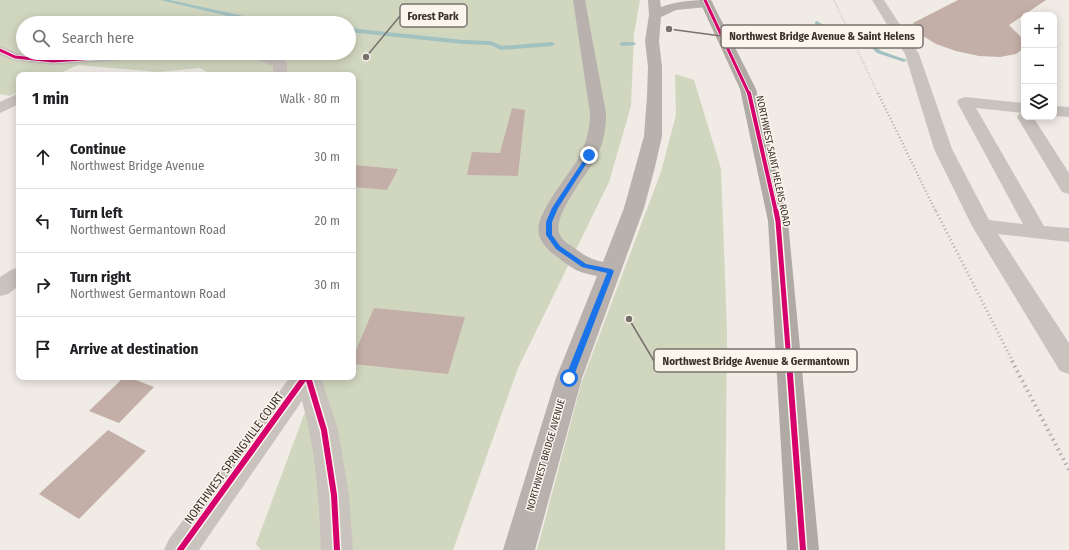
<!DOCTYPE html>
<meta charset="utf-8">
<style>
body{margin:0;font-family:"Fira Sans Condensed",sans-serif;background:#f6f6f6;color:#202124}
.controls{position:absolute;right:12px;top:12px;display:grid;overflow:hidden;border-radius:8px;box-shadow:0 2px 10px #0003}
.controls button{width:36px;height:36px;display:grid;place-items:center;padding:0;border:0;border-bottom:1px solid #e0e0e0;background:#fff;color:#202124;font:20px sans-serif}
.stop{position:absolute;width:12px;height:12px;margin:-9px;border:3px solid #1a73e8;border-radius:50%;background:#fff}
.stop.end{background:#1a73e8;border-color:#fff;box-shadow:0 1px 4px #0008}
.list{margin:0;padding:0;list-style:none}
h2{display:flex;justify-content:space-between;align-items:center;height:52px;margin:0;padding:0 16px;font-size:17px}
h2 small{font-size:13px;font-weight:400;color:#757577}
.list li{display:grid;grid-template-columns:26px 1fr auto;gap:12px;align-items:center;box-sizing:border-box;height:64px;padding:0 16px;border-top:1px solid #e0e0e0}
.list b{display:block;font-size:15px;white-space:nowrap}
.list p{margin:0;font-size:13px;white-space:nowrap;color:#757577}
.list em{font-size:13px;font-style:normal;color:#757577}
.icon{flex:none;width:22px;height:22px;fill:none;stroke:currentColor;stroke-width:2;stroke-linecap:round;stroke-linejoin:round}
.map{position:relative;flex:none;width:1069px;height:550px;overflow:hidden}
.search{position:absolute;background:#fff;box-shadow:0 2px 10px #0003;left:16px;top:16px;width:340px;height:44px;display:flex;align-items:center;gap:10px;box-sizing:border-box;padding:0 14px;border-radius:22px;color:#757577;font-size:15px}
.panel{position:absolute;background:#fff;box-shadow:0 2px 10px #0003;left:16px;top:72px;width:340px;height:308px;border-radius:8px}
.map>svg:first-child{display:block}
.green{fill:#d1d6bf;fill-rule:evenodd}
.lines{fill:none;stroke-linecap:round;stroke-linejoin:round}
.stream{fill:#a1c2c1;fill-rule:evenodd}
.building{fill:#c3afa7}
.minor{fill:#c9c3be;fill-rule:evenodd}
.major{fill:#b8b1ad;fill-rule:evenodd}
.highway{fill:#afaaa4;fill-rule:evenodd}
.rail-far3{stroke:#b1aca8;stroke-width:2;stroke-dasharray:0.5 2;stroke-linecap:butt}
.rail-far2{stroke:#b1aca8;stroke-width:2.5;stroke-dasharray:1 2.5;stroke-linecap:butt}
.rail-far1{stroke:#b1aca8;stroke-width:3;stroke-dasharray:1 3;stroke-linecap:butt}
.rail{stroke:#b1aca8;stroke-width:4;stroke-dasharray:1.5 4;stroke-linecap:butt}
.cycleway-far3-casing{stroke:#fbf5ee;stroke-width:4.5}
.cycleway-far2-casing{stroke:#fbf5ee;stroke-width:6}
.cycleway-far1-casing{stroke:#fbf5ee;stroke-width:8}
.cycleway-casing{stroke:#fbf5ee;stroke-width:9}
.cycleway-far3{stroke:#d6006c;stroke-width:3}
.cycleway-far2{stroke:#d6006c;stroke-width:4}
.cycleway-far1{stroke:#d6006c;stroke-width:5}
.cycleway{stroke:#d6006c;stroke-width:6}
.route{fill:#1a73e8}
.labels{text-anchor:middle;dominant-baseline:central;stroke-width:3;stroke-linejoin:round;paint-order:stroke}
.street-label{font-size:10px;fill:#3b302b;stroke:#fbf5ee}
.near-street-label{font-size:12px;fill:#3b302b;stroke:#fbf5ee}
.leader{fill:none;stroke:#7a716c;stroke-width:1.5}
.callout-dot{fill:#7a716c;stroke:#fbf5ee;stroke-width:1.5}
.callout{fill:#fbf5ee;stroke:#7a716c;stroke-width:1.5}
.callout-label{font-size:11px;text-anchor:middle;font-weight:bold;fill:#3b302b}
</style>
<div class="map">
<svg width="1069" height="550" viewBox="0 0 1069 550">
<rect width="100%" height="100%" fill="#f0ebe5"/>
<g class="green">
<path d="M 0,0 L 640,0 L 634,34 L 631,106 L 609,182 L 518,368 L 453,550 L 261,550 L 256,544 L 318,377 L 353,377 L 353,75 L 203,75 L 207,72 L 200,68 L 158,72 L 78,65 L 56,75 L 19,75 L 19,92 L 10,96 L 0,94 ZM 23,23 L 349,23 L 349,53 L 23,53 Z"/>
<polygon points="675,74 694,80 721,169 727,331 725,550 537,550 581,384 661,172 676,115"/>
</g>
<g class="lines">
<g class="stream">
<polygon points="160,0 170,0 253,18 281,21 284,23 253,22"/>
<polygon points="817,21 843,38 840,40 815,24 815,22"/>
<polygon points="349,28 463,40 491,41 502,46 552,42 555,44 552,46 501,50 490,45 463,44 349,32"/>
<polygon points="865,37 881,51 907,60 904,62 877,53 863,40 862,39"/>
<polygon points="633,42 636,44 635,45 622,46 619,44 622,42"/>
</g>
</g>
<g class="building">
<polygon points="958,0 1046,0 1009,25 1024,40 1024,48 1016,54 1000,57 979,56 956,51 936,44 923,36 913,23"/>
<polygon points="512,108 525,110 518,176 467,175 472,152 500,153"/>
<polygon points="353,165 398,169 387,190 353,187"/>
<polygon points="374,308 465,317 448,374 353,364 353,357"/>
<polygon points="124,377 128,377 154,387 119,423 89,411"/>
<polygon points="108,430 146,451 79,519 39,494"/>
</g>
<g class="lines">
<g class="minor">
<polygon points="872,0 884,0 919,54 952,149 989,220 1023,224 957,102 959,99 965,97 1024,103 1024,117 1033,117 1069,173 1069,194 1062,192 1017,117 1019,114 1022,113 976,108 1044,226 1069,228 1069,242 998,234 1069,343 1069,374 1060,371 972,226 934,149 905,54"/>
<polygon points="0,46 18,53 53,57 106,53 174,53 172,56 167,57 53,65 15,61 0,55"/>
<path d="M 247,53 C 257,53 280,53 286,62 C 288,66 287,71 287,75 L 273,75 L 273,66 L 249,56 Z"/>
<polygon points="19,93 19,104 0,113 0,102"/>
<polygon points="1054,106 1069,107 1069,117 1054,116"/>
<polygon points="19,267 19,286 8,294 0,296 0,277 11,270"/>
<path d="M 290,377 L 321,377 L 338,430 L 349,495 L 353,550 L 321,550 C 319,500 316,450 302,401 L 199,550 L 164,550 L 169,539 Z"/>
</g>
<path class="major" d="M 573,0 L 585,0 L 606,113 C 606,128 604,141 598,154 C 590,172 550,216 560,235 C 563,241 568,244 573,247 C 584,255 589,259 603,262 L 624,208 L 644,136 L 647,96 L 648,67 L 645,41 L 649,15 L 648,0 L 660,0 L 661,7 C 677,1 693,0 710,0 L 713,3 L 711,6 L 707,7 L 676,10 L 661,17 L 659,41 L 662,67 L 662,136 L 655,167 L 644,208 L 582,378 L 535,550 L 503,550 L 556,378 L 597,276 C 576,272 573,269 556,256 C 550,252 541,243 539,235 C 533,214 571,174 580,155 C 587,141 590,128 590,113 Z"/>
<polygon class="highway" points="699,0 711,0 756,89 788,221 819,550 787,550 768,221 740,89"/>
<polyline class="rail-far3" points="834,0 878,94"/>
<polyline class="rail-far2" points="878,93 936,212"/>
<polyline class="rail-far1" points="936,211 1013,362"/>
<polyline class="rail" points="1012,361 1069,470"/>
<defs>
<g id="cycleway-far3">
<polyline points="705,0 749,94"/>
<polyline points="0,50 15,57 53,61 167,53"/>
</g>
<polyline id="cycleway-far2" points="749,93 776,212"/>
<polyline id="cycleway-far1" points="776,211 778,221 789,362"/>
<g id="cycleway">
<polyline points="789,361 803,550"/>
<polyline points="308,377 324,430 334,495 337,550"/>
<polyline points="180,550 305,377"/>
</g>
</defs>
<use href="#cycleway-far3" class="cycleway-far3-casing"/>
<use href="#cycleway-far2" class="cycleway-far2-casing"/>
<use href="#cycleway-far1" class="cycleway-far1-casing"/>
<use href="#cycleway" class="cycleway-casing"/>
<use href="#cycleway-far3" class="cycleway-far3"/>
<use href="#cycleway-far2" class="cycleway-far2"/>
<use href="#cycleway-far1" class="cycleway-far1"/>
<use href="#cycleway" class="cycleway"/>
</g>
<polygon class="route" points="589,153 592,155 558,208 552,222 552,235 560,246 586,264 611,269 614,271 573,378 569,382 565,378 607,273 582,267 556,249 546,235 546,222 552,208 587,155"/>
<g class="labels">
<g class="street-label">
<text transform="translate(773 161) rotate(78)">NORTHWEST SAINT HELENS ROAD</text>
<text transform="translate(546 455) rotate(-74)">NORTHWEST BRIDGE AVENUE</text>
</g>
<g class="near-street-label">
<text transform="translate(234 458) rotate(-54)">NORTHWEST SPRINGVILLE COURT</text>
</g>
</g>
<path class="leader" d="M366 57L400 16M669 29L721 36M629 319L654 361"/>
<g class="callout-dot">
<circle cx="366" cy="57" r="4"/>
<circle cx="669" cy="29" r="4"/>
<circle cx="629" cy="319" r="4"/>
</g>
<g class="callout">
<rect x="400" y="4" width="67" height="23" rx="4"/>
<rect x="721" y="25" width="202" height="23" rx="4"/>
<rect x="654" y="349" width="203" height="23" rx="4"/>
</g>
<g class="callout-label">
<text x="433" y="20">Forest Park</text>
<text x="822" y="40">Northwest Bridge Avenue &amp; Saint Helens</text>
<text x="756" y="365">Northwest Bridge Avenue &amp; Germantown</text>
</g>
</svg>
<div class="controls">
<button>+</button>
<button>−</button>
<button><svg class="icon" aria-label="layers" viewBox="0 0 24 24"><path d="M12 4l9 5-9 5-9-5zM3 14l9 5 9-5"/></svg></button>
</div>
<div class="stop" style="left:569px;top:378px"></div>
<div class="stop end" style="left:589px;top:155px"></div>
<div class="search"><svg class="icon" aria-label="search" viewBox="0 0 24 24"><circle cx="10" cy="10" r="6"/><path d="M15 15l6 6"/></svg>Search here</div>
<section class="panel">
<h2>1 min<small>Walk · 80 m</small></h2>
<ul class="list">
<li><svg class="icon" aria-label="ahead" viewBox="0 0 24 24"><path d="M12 20V5M6 11l6-6 6 6"/></svg><div><b>Continue</b><p>Northwest Bridge Avenue</p></div><em>30 m</em></li>
<li><svg class="icon" aria-label="left" viewBox="0 0 24 24"><path d="M17 20v-9H6M10 6l-5 5 5 5"/></svg><div><b>Turn left</b><p>Northwest Germantown Road</p></div><em>20 m</em></li>
<li><svg class="icon" aria-label="right" viewBox="0 0 24 24"><path d="M7 20v-9h11M14 6l5 5-5 5"/></svg><div><b>Turn right</b><p>Northwest Germantown Road</p></div><em>30 m</em></li>
<li><svg class="icon" aria-label="arrive" viewBox="0 0 24 24"><path d="M6 21V4h12l-3 4 3 4H6"/></svg><div><b>Arrive at destination</b></div></li>
</ul>
</section>
</div>
